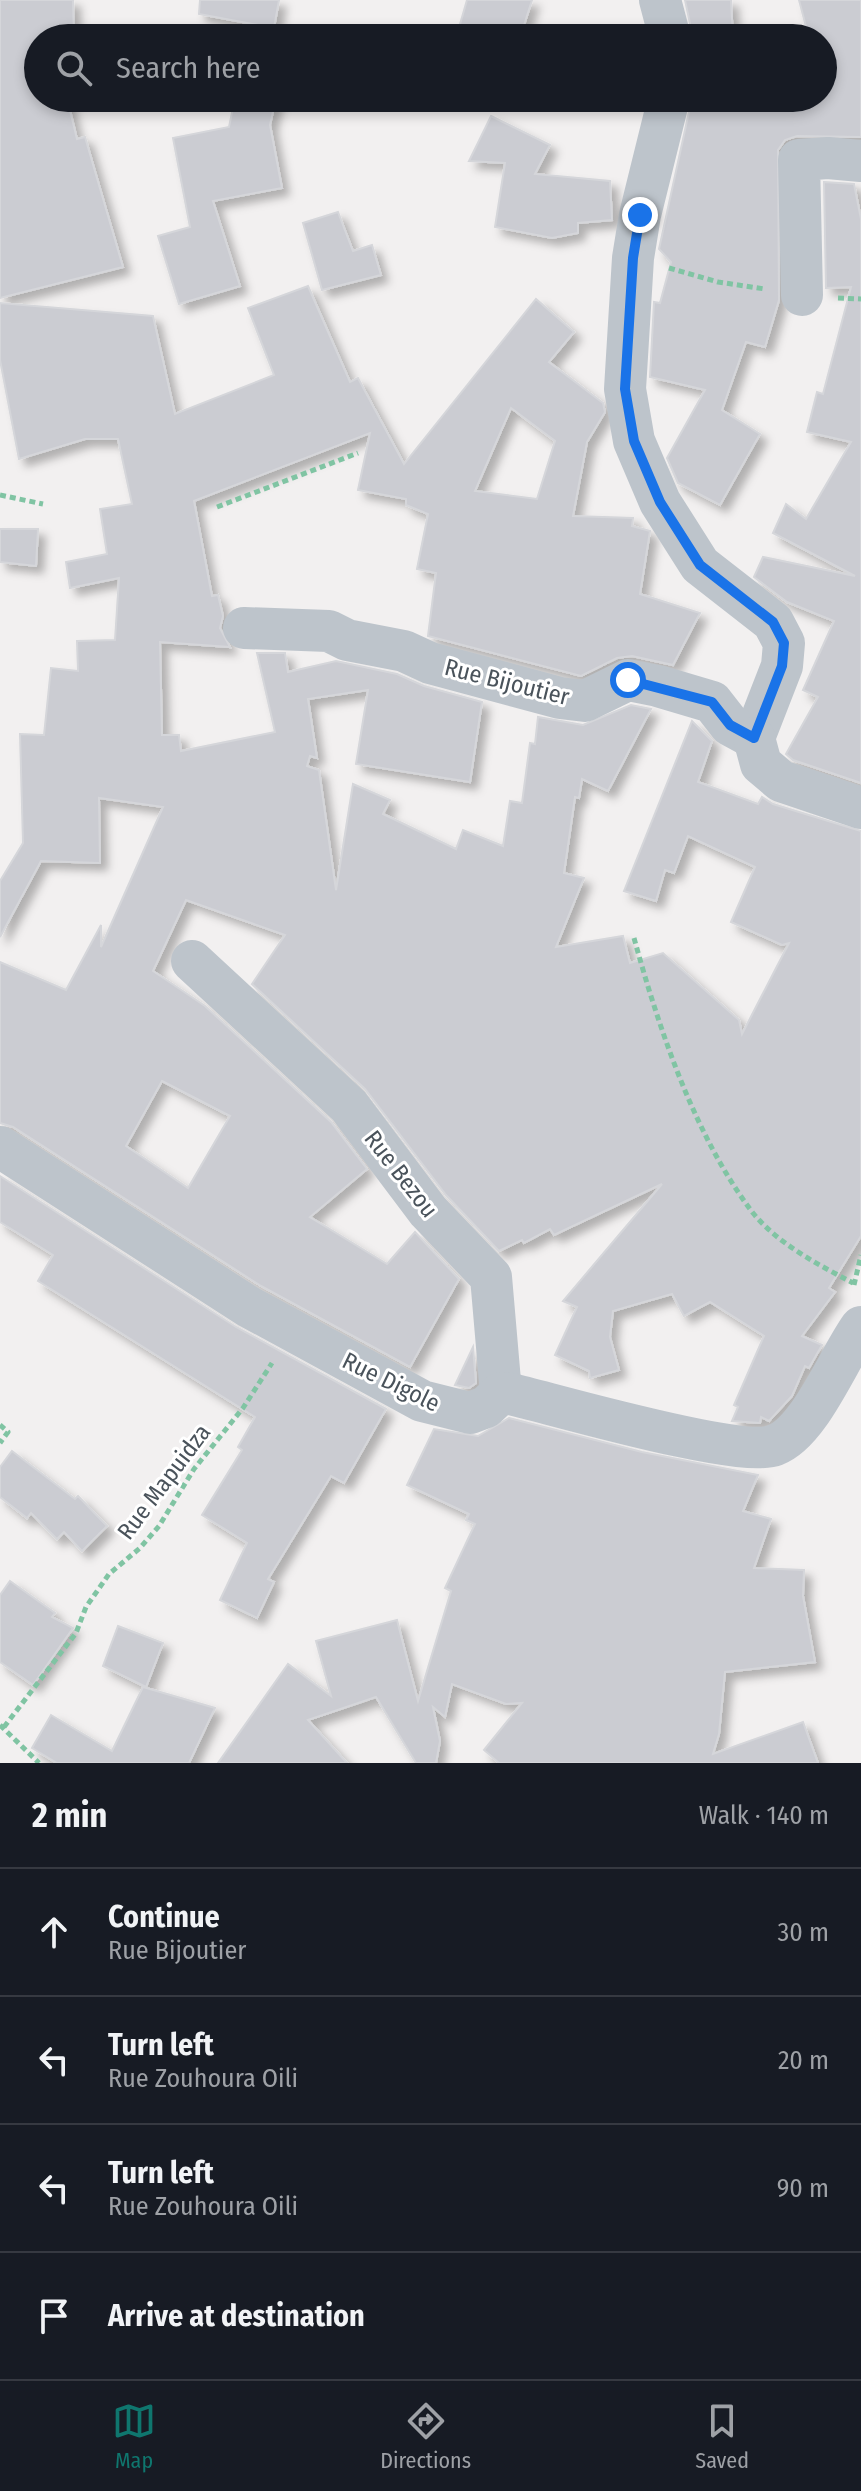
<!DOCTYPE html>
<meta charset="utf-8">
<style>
body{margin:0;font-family:"Fira Sans Condensed",sans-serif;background:#242831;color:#f1f3f6}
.stop{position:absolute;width:24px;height:24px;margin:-18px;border:6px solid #1a73e8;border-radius:50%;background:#fff}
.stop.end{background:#1a73e8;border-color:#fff;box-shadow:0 2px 8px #0008}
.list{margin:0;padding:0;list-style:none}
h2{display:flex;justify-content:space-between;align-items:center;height:104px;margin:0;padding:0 32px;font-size:34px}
h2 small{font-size:26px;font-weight:400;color:#9ea1a6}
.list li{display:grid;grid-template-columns:52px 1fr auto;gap:24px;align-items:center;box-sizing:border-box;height:128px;padding:0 32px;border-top:2px solid #363941}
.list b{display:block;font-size:30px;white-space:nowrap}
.list p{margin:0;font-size:26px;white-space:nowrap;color:#9ea1a6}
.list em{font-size:26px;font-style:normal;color:#9ea1a6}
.icon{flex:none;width:44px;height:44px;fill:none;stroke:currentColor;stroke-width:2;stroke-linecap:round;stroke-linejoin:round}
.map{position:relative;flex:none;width:861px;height:1763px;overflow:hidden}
.search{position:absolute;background:#171b24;box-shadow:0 4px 12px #0003;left:24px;right:24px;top:24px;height:88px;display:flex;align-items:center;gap:20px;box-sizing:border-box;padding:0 28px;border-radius:44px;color:#9ea1a6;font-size:30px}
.sheet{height:616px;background:#171b24}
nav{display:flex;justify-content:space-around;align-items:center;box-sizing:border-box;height:112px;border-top:2px solid #363941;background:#171b24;font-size:22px;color:#9ea1a6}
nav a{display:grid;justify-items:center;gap:4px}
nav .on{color:#0f766e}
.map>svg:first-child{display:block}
.building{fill:#cbccd2;stroke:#d5d6da;stroke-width:2;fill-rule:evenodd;filter:url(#shadow)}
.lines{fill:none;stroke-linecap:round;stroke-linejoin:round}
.path{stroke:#80c4a3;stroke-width:5;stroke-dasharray:6 4;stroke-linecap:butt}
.street{stroke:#bdc4cb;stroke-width:42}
.route{stroke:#1a73e8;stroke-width:10}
.labels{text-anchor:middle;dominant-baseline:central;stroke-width:6;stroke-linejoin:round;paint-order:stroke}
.street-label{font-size:24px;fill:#4a535b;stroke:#fff}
</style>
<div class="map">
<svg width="861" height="1763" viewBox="0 0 861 1763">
<defs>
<filter id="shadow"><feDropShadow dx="7" dy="7" stdDeviation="4" flood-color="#0004"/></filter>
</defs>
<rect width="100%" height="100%" fill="#f2f0f0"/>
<g class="building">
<polygon points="0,0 73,0 74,38 38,38 38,98 67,98 77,139 85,137 123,267 0,298"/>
<polygon points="200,0 279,0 274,28 199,14"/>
<polygon points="467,0 532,0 520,38 456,38"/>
<polygon points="685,0 731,0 733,38 693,38"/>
<polygon points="799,0 861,0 861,137 797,136 785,140 778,150 779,300 765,347 746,342 722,410 760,434 720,505 678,483 667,458 705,390 650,377 654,302 660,303 671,262 659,249 692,98 823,98 823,38 809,38"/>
<polygon points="235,98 276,98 270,125 282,188 213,201 240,286 179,304 158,236 190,227 173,138 229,127"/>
<polygon points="491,116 550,145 535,174 610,181 612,220 578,223 578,233 552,238 495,227 505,163 469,161"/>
<polygon points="824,182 854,184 861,219 861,783 793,760 786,754 818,697 803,690 834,621 787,602 754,577 763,557 855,576 773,533 786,504 806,519 851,442 807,432 817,392 823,394 851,287 826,288"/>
<polygon points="338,212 353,251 372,245 381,275 322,290 303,223"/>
<path d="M 308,286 L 350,382 L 358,378 L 404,464 L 536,299 L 574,332 L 549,362 L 603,403 L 605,412 L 587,442 L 573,516 L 633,518 L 632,526 L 650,531 L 640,594 L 700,613 L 673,665 L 632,656 L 617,658 L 581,676 L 428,636 L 436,573 L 417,569 L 428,514 L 406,505 L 406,499 L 358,490 L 370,433 L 194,501 L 212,596 L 218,595 L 223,616 L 220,628 L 230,647 L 160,642 L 162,735 L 179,735 L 181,751 L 275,732 L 257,653 L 285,653 L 288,672 L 336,661 L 397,674 L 424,686 L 482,702 L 470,782 L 356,764 L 368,690 L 308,699 L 317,758 L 310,756 L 307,766 L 319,770 L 336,890 L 353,784 L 390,800 L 383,814 L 456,849 L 463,830 L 503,846 L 510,801 L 522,803 L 530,743 L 535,744 L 538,717 L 583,725 L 631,705 L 651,709 L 608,791 L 582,779 L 579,798 L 575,797 L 564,873 L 584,878 L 556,947 L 623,936 L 630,963 L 663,953 L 739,1020 L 742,1034 L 789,943 L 782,945 L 731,922 L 755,867 L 688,836 L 674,873 L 665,870 L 656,901 L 624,891 L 692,721 L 712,741 L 698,782 L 758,804 L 762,797 L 773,804 L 861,831 L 861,1236 L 829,1288 L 835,1292 L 802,1336 L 822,1345 L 809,1368 L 805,1366 L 792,1396 L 769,1421 L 761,1417 L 760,1423 L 732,1421 L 738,1407 L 734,1405 L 764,1336 L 710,1302 L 684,1316 L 672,1294 L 613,1311 L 610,1337 L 619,1370 L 590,1378 L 589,1371 L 555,1355 L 577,1307 L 563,1301 L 662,1184 L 554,1235 L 550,1229 L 524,1243 L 522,1240 L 499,1251 L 446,1195 L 365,1089 L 252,984 L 285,935 L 186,900 L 153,971 L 205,1006 L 331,1122 L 367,1169 L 310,1217 L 387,1264 L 415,1232 L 459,1279 L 410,1367 L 261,1286 L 13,1127 L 0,1123 L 0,962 L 66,990 L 101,925 L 101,947 L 163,807 L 99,798 L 100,863 L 41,861 L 0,937 L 0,881 L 23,843 L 20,734 L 44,735 L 51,668 L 78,671 L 77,641 L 115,640 L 119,578 L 70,588 L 66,562 L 107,554 L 100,509 L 132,504 L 118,439 L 85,439 L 19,459 L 0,360 L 0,303 L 153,316 L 175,414 L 274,375 L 248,308 ZM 511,408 L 555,441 L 537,499 L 475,491 ZM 162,1081 L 230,1116 L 188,1188 L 126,1146 Z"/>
<polygon points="0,529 38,529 36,566 0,562"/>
<polygon points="0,1176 236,1327 386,1409 344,1483 331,1476 268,1579 274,1582 257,1618 220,1600 247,1543 202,1515 242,1450 238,1447 255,1417 38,1281 53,1255 0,1222"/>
<polygon points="473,1347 476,1383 469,1388 455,1385"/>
<polygon points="509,1418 642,1452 758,1475 743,1511 771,1519 754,1568 804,1570 803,1596 815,1662 725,1672 719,1734 713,1754 803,1722 818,1763 499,1763 484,1750 522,1703 506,1704 452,1684 445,1717 433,1707 440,1741 436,1763 416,1763 376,1697 308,1720 347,1763 218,1763 288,1664 331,1696 316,1641 397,1620 418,1701 451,1591 445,1588 475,1524 466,1520 469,1514 407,1485 434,1429 478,1436"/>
<polygon points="12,1451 75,1499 78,1496 107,1526 82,1551 64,1532 57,1539 31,1513 27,1518 0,1497 0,1467"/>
<polygon points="10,1581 55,1613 52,1617 73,1628 33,1685 0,1662 0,1595"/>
<polygon points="118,1626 163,1643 146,1687 103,1666"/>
<polygon points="143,1687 215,1708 189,1763 57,1763 32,1748 51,1715 112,1751"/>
</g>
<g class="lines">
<g class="path">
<polyline points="669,268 718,282 765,289"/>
<polyline points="838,298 861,299"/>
<polyline points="0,495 43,504"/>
<polyline points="217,507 358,453"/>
<path d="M 634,938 C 659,1029 695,1137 753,1213 C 778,1244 819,1265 853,1283"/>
<polyline points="854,1285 861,1255"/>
<polyline points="0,1425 8,1432 0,1443"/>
<polyline points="0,1725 39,1763"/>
<polyline points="4,1727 76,1633 86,1607 109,1574 140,1548 159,1526 194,1469 243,1408 272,1363"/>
</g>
<g class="street">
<polyline points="660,0 670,38"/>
<polyline points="669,98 640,215 633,258 625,389 634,441 660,502 700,565 773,622 784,643 782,666 754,738"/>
<polyline points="802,295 799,160 828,158 861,161"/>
<polyline points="244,628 329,631 347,640 404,651 430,663 560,698 585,701 628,680 658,686 712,702 730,725 754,738"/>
<polyline points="754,738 761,764 781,781 861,808"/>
<polyline points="192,961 349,1106 428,1211 491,1277 501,1393"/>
<path d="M 0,1147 L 249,1307 L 422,1401 L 470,1413 L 486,1407 L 501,1393 L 511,1394 C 557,1405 741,1459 775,1445 C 810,1432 839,1357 861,1327"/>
</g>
</g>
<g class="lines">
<polyline class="route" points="628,680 712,702 730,725 754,738 782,666 784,643 773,622 700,565 660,502 634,441 625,389 633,258 640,215"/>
</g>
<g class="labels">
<g class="street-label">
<text transform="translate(507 682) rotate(14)">Rue Bijoutier</text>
<text transform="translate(401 1174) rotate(52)">Rue Bezou</text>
<text transform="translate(391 1382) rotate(26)">Rue Digole</text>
<text transform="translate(164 1482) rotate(-53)">Rue Mapuidza</text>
</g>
</g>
</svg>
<div class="stop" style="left:628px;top:680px"></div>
<div class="stop end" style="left:640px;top:215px"></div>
<div class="search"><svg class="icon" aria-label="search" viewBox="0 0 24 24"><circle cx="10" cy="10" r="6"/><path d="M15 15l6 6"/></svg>Search here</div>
</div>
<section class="sheet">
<h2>2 min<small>Walk · 140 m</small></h2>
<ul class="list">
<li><svg class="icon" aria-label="ahead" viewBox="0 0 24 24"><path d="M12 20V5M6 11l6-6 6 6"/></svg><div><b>Continue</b><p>Rue Bijoutier</p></div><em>30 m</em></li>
<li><svg class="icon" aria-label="left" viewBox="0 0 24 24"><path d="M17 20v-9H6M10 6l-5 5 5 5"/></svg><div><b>Turn left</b><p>Rue Zouhoura Oili</p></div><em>20 m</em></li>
<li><svg class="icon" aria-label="left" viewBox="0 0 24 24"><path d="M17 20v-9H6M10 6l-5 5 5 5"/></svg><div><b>Turn left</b><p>Rue Zouhoura Oili</p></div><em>90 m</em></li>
<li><svg class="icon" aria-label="arrive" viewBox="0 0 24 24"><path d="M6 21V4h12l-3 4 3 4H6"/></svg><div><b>Arrive at destination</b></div></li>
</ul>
</section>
<nav>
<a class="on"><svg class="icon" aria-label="map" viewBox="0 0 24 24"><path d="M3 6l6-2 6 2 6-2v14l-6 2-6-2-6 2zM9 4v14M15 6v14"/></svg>Map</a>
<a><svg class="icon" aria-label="directions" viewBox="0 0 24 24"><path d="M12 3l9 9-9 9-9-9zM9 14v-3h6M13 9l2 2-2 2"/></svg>Directions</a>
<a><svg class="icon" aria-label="saved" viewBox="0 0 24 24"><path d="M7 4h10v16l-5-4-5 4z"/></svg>Saved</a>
</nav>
